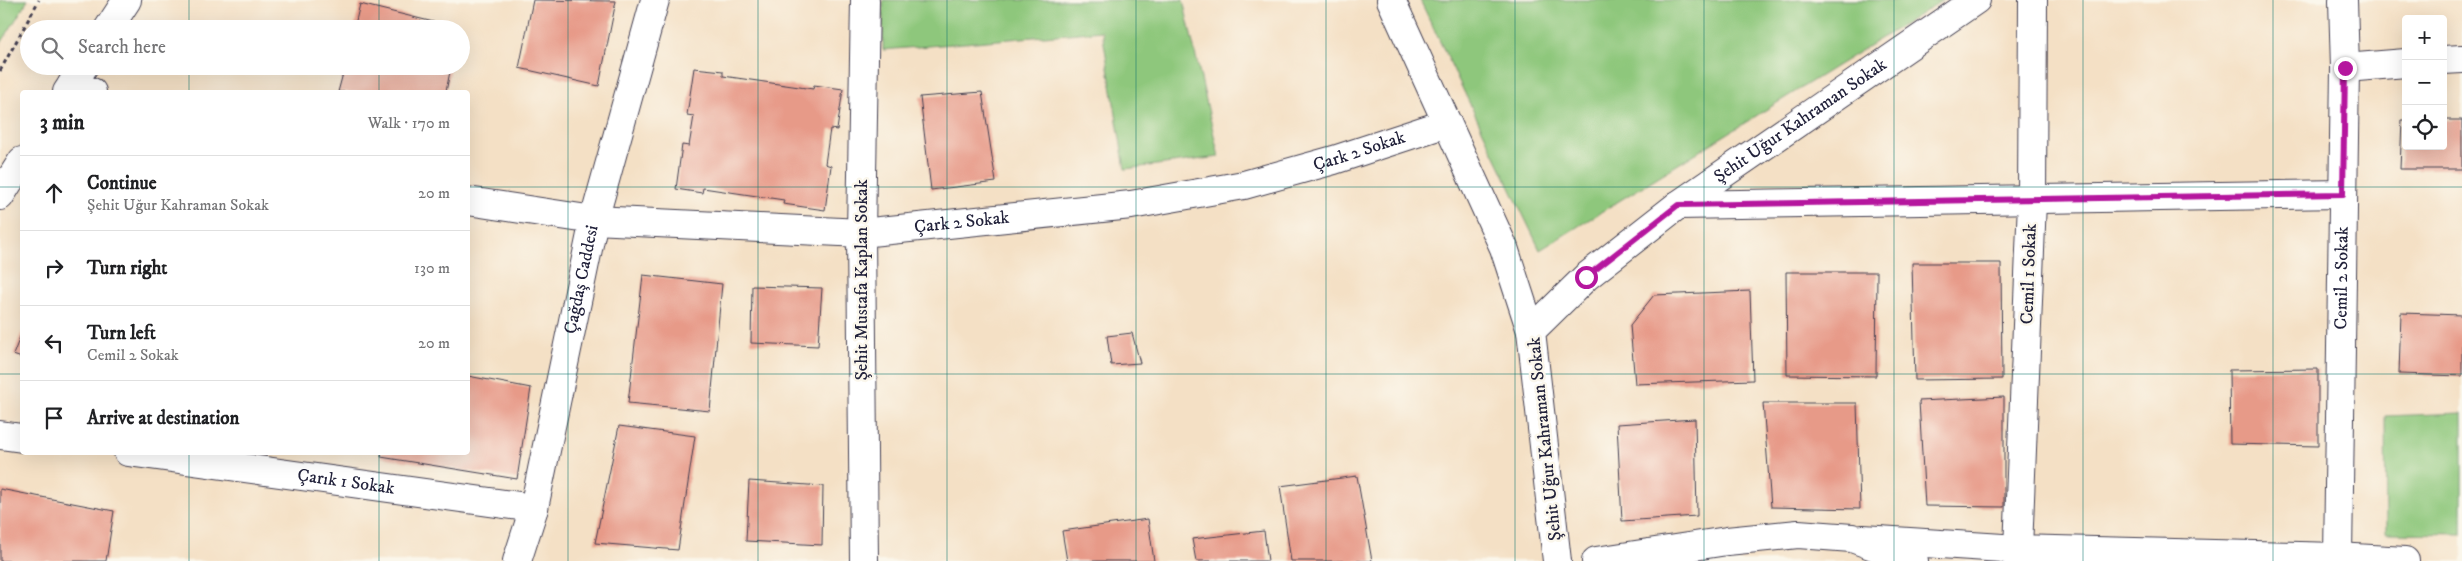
<!DOCTYPE html>
<meta charset="utf-8">
<style>
body{margin:0;font-family:"IM FELL DW Pica",serif;background:#f6f6f6;color:#202124}
.controls{position:absolute;right:15px;top:15px;display:grid;overflow:hidden;border-radius:5px;box-shadow:0 5px 20px #0002}
.controls button{width:45px;height:45px;display:grid;place-items:center;padding:0;border:0;border-bottom:1px solid #e0e0e0;background:#fff;color:#202124;font:25px sans-serif}
.stop{position:absolute;width:15px;height:15px;margin:-11px;border:4px solid #b5179e;border-radius:50%;background:#fff}
.stop.end{background:#b5179e;border-color:#fff;box-shadow:0 1px 5px #0008}
.list{margin:0;padding:0;list-style:none}
h2{display:flex;justify-content:space-between;align-items:center;height:65px;margin:0;padding:0 20px;font-size:21px}
h2 small{font-size:16px;font-weight:400;color:#757577}
.list li{display:grid;grid-template-columns:32px 1fr auto;gap:15px;align-items:center;box-sizing:border-box;height:75px;padding:0 20px;border-top:1px solid #e0e0e0}
.list b{display:block;font-size:19px;white-space:nowrap}
.list p{margin:0;font-size:16px;white-space:nowrap;color:#757577}
.list em{font-size:16px;font-style:normal;color:#757577}
.icon{flex:none;width:28px;height:28px;fill:none;stroke:currentColor;stroke-width:2;stroke-linecap:round;stroke-linejoin:round}
.map{position:relative;flex:none;width:2462px;height:561px;overflow:hidden}
.search{position:absolute;background:#fff;box-shadow:0 5px 20px #0002;left:20px;top:20px;width:450px;height:55px;display:flex;align-items:center;gap:12px;box-sizing:border-box;padding:0 18px;border-radius:28px;color:#757577;font-size:19px}
.panel{position:absolute;background:#fff;box-shadow:0 5px 20px #0002;left:20px;top:90px;width:450px;height:365px;border-radius:5px}
.map>svg:first-child{display:block}
.green{fill:#8ec77b;stroke:#58745b}
.building{fill:#e79a88}
.lines{fill:none;stroke-linecap:round;stroke-linejoin:round}
.minor-casing{stroke:#423e50;stroke-width:30}
.tertiary-casing{stroke:#423e50;stroke-width:30}
.path{stroke:#423e50;stroke-width:3;stroke-dasharray:4 4;stroke-linecap:butt}
.minor{stroke:#fff;stroke-width:28}
.tertiary{stroke:#fff;stroke-width:28}
.route{stroke:#b5179e;stroke-width:6}
.grid{fill:none;stroke:#0f766e;stroke-width:1;stroke-opacity:0.55}
.labels{text-anchor:middle;dominant-baseline:central;stroke-width:5;stroke-linejoin:round;paint-order:stroke}
.street-label{font-size:18px;fill:#22223b;stroke:#fbf7ec}
</style>
<div class="map">
<svg width="2462" height="561" viewBox="0 0 2462 561">
<rect width="100%" height="100%" fill="#fbf7ec"/>
<filter id="ink" filterUnits="userSpaceOnUse"><feTurbulence type="fractalNoise" baseFrequency=".02" numOctaves="2"/><feDisplacementMap in="SourceGraphic" scale="10" xChannelSelector="R" yChannelSelector="G"/><feConvolveMatrix kernelMatrix="1 2 1 2 8 2 1 2 1" color-interpolation-filters="sRGB"/></filter>
<filter id="wash" filterUnits="userSpaceOnUse"><feTurbulence type="fractalNoise" baseFrequency=".0096" numOctaves="4" result="noise"/><feDisplacementMap in="SourceGraphic" scale="20" xChannelSelector="R" yChannelSelector="G"/><feGaussianBlur stdDeviation="1.12" result="paint"/><feColorMatrix in="noise" values="0 0 0 0 0 0 0 0 0 0 0 0 0 0 0 0 0 1.4 0 .05"/><feComposite in="paint" operator="in"/></filter>
<g filter="url(#wash)">
<rect width="100%" height="100%" fill="#f4e0c5"/>
<g class="green">
<polygon points="0,0 28,0 0,45"/>
<polygon points="883,0 1183,0 1219,157 1125,169 1102,31 883,50"/>
<polygon points="1420,0 1943,0 1540,250"/>
<polygon points="2462,413 2462,534 2386,533 2385,416"/>
</g>
<g id="blocks">
<g class="building">
<polygon points="533,0 616,1 599,86 519,68"/>
<polygon points="360,4 458,28 458,29 354,29"/>
<polygon points="345,66 451,66 446,92 338,92"/>
<polygon points="694,68 723,71 723,76 813,89 814,85 843,89 837,130 830,129 825,164 831,166 825,210 783,204 784,200 703,188 702,193 676,189 682,145 689,146 694,116 687,115"/>
<polygon points="982,92 996,182 931,190 920,97"/>
<polygon points="2402,120 2406,120 2406,146 2443,146 2443,120 2462,120 2462,169 2400,169"/>
<polygon points="1912,263 2001,263 2002,379 1915,380"/>
<polygon points="1786,272 1877,272 1876,376 1787,375"/>
<polygon points="643,275 722,284 710,411 628,403"/>
<polygon points="752,286 822,288 818,346 751,343"/>
<polygon points="1750,291 1753,380 1635,384 1630,325 1654,295"/>
<polygon points="2401,313 2462,315 2462,376 2399,374"/>
<polygon points="22,332 22,358 13,355"/>
<polygon points="1132,333 1140,363 1111,365 1107,336"/>
<polygon points="2318,369 2318,446 2230,444 2229,370"/>
<polygon points="468,376 531,388 517,479 381,457 382,452 468,452"/>
<polygon points="2004,397 2004,507 1925,506 1919,401"/>
<polygon points="1763,403 1857,403 1860,509 1771,507"/>
<polygon points="1695,419 1697,516 1622,521 1617,424"/>
<polygon points="619,426 695,436 678,550 595,543"/>
<polygon points="1357,476 1372,561 1291,561 1280,486"/>
<polygon points="749,481 823,486 822,545 746,541"/>
<polygon points="0,489 114,511 106,561 0,561"/>
<polygon points="1148,519 1154,561 1067,561 1062,531"/>
<polygon points="1264,531 1268,561 1196,561 1192,539"/>
</g>
</g>
</g>
<g filter="url(#ink)">
<use href="#blocks" fill-opacity="0" stroke="#423e50" stroke-width="1"/>
<g class="lines">
<defs>
<g id="minor">
<polyline points="1391,0 1504,248 1531,331"/>
<polyline points="2033,0 2032,201 2018,549 2338,557 2405,561"/>
<polyline points="2443,60 2462,59"/>
<polyline points="2345,68 2406,63"/>
<polyline points="72,84 92,92"/>
<path id="s1" d="M 468,201 L 594,220 L 861,233 L 1131,205 L 1244,185 L 1334,160 L 1447,123"/>
<polyline points="1678,205 2343,194"/>
<polyline points="0,435 22,438"/>
<path id="s2" d="M 128,452 L 534,508"/>
<polyline points="1863,539 2018,549 2016,561"/>
<polyline points="864,561 861,233 865,0"/>
<path id="s3" d="M 1557,561 L 1531,331 L 1586,277 L 1678,205 L 1976,0"/>
<path id="s4" d="M 2335,561 L 2338,557 L 2345,68 L 2343,0"/>
</g>
<g id="tertiary">
<polyline points="108,29 127,0"/>
<polyline points="67,92 84,66"/>
<polyline points="0,196 22,161"/>
<path id="s5" d="M 517,561 L 534,508 L 594,220 L 655,0"/>
<polyline points="1596,561 1727,541 1798,534 1852,538 1914,561"/>
</g>
</defs>
<use href="#minor" class="minor-casing"/>
<use href="#tertiary" class="tertiary-casing"/>
<polyline class="path" points="0,71 39,0"/>
<use href="#minor" class="minor"/>
<use href="#tertiary" class="tertiary"/>
</g>
</g>
<g class="lines" filter="url(#ink)">
<polyline class="route" points="1586,277 1678,205 2343,194 2345,68"/>
</g>
<path class="grid" d="M 189,0 L 189,29M 379,0 L 379,29M 568,0 L 568,561M 758,0 L 758,561M 947,0 L 947,561M 1136,0 L 1136,561M 1326,0 L 1326,561M 1515,0 L 1515,561M 1704,0 L 1704,561M 1894,0 L 1894,561M 2083,0 L 2083,561M 2273,0 L 2273,561M 189,66 L 189,92M 379,66 L 379,92M 0,187 L 22,187M 468,187 L 2462,187M 0,374 L 22,374M 468,374 L 2462,374M 189,452 L 189,561M 379,452 L 379,561"/>
<g class="labels">
<g class="street-label">
<text stroke="none"><textPath href="#s3" startOffset="574">Şehit Uğur Kahraman Sokak</textPath></text>
<text stroke="none"><textPath href="#s1" startOffset="901">Çark 2 Sokak</textPath></text>
<text stroke="none"><textPath href="#s1" startOffset="496">Çark 2 Sokak</textPath></text>
<text transform="translate(2029 274) rotate(-88)">Cemil 1 Sokak</text>
<text stroke="none"><textPath href="#s4" startOffset="284">Cemil 2 Sokak</textPath></text>
<text stroke="none"><textPath href="#s5" startOffset="289">Çağdaş Caddesi</textPath></text>
<text transform="translate(862 280) rotate(-90)">Şehit Mustafa Kaplan Sokak</text>
<text transform="translate(1545 439) rotate(-96)">Şehit Uğur Kahraman Sokak</text>
<text stroke="none"><textPath href="#s2" startOffset="220">Çarık 1 Sokak</textPath></text>
</g>
</g>
</svg>
<div class="controls">
<button>+</button>
<button>−</button>
<button><svg class="icon" aria-label="locate" viewBox="0 0 24 24"><circle cx="12" cy="12" r="6"/><path d="M12 2v4M12 18v4M2 12h4M18 12h4"/></svg></button>
</div>
<div class="stop" style="left:1586px;top:277px"></div>
<div class="stop end" style="left:2345px;top:68px"></div>
<div class="search"><svg class="icon" aria-label="search" viewBox="0 0 24 24"><circle cx="10" cy="10" r="6"/><path d="M15 15l6 6"/></svg>Search here</div>
<section class="panel">
<h2>3 min<small>Walk · 170 m</small></h2>
<ul class="list">
<li><svg class="icon" aria-label="ahead" viewBox="0 0 24 24"><path d="M12 20V5M6 11l6-6 6 6"/></svg><div><b>Continue</b><p>Şehit Uğur Kahraman Sokak</p></div><em>20 m</em></li>
<li><svg class="icon" aria-label="right" viewBox="0 0 24 24"><path d="M7 20v-9h11M14 6l5 5-5 5"/></svg><div><b>Turn right</b></div><em>130 m</em></li>
<li><svg class="icon" aria-label="left" viewBox="0 0 24 24"><path d="M17 20v-9H6M10 6l-5 5 5 5"/></svg><div><b>Turn left</b><p>Cemil 2 Sokak</p></div><em>20 m</em></li>
<li><svg class="icon" aria-label="arrive" viewBox="0 0 24 24"><path d="M6 21V4h12l-3 4 3 4H6"/></svg><div><b>Arrive at destination</b></div></li>
</ul>
</section>
</div>
